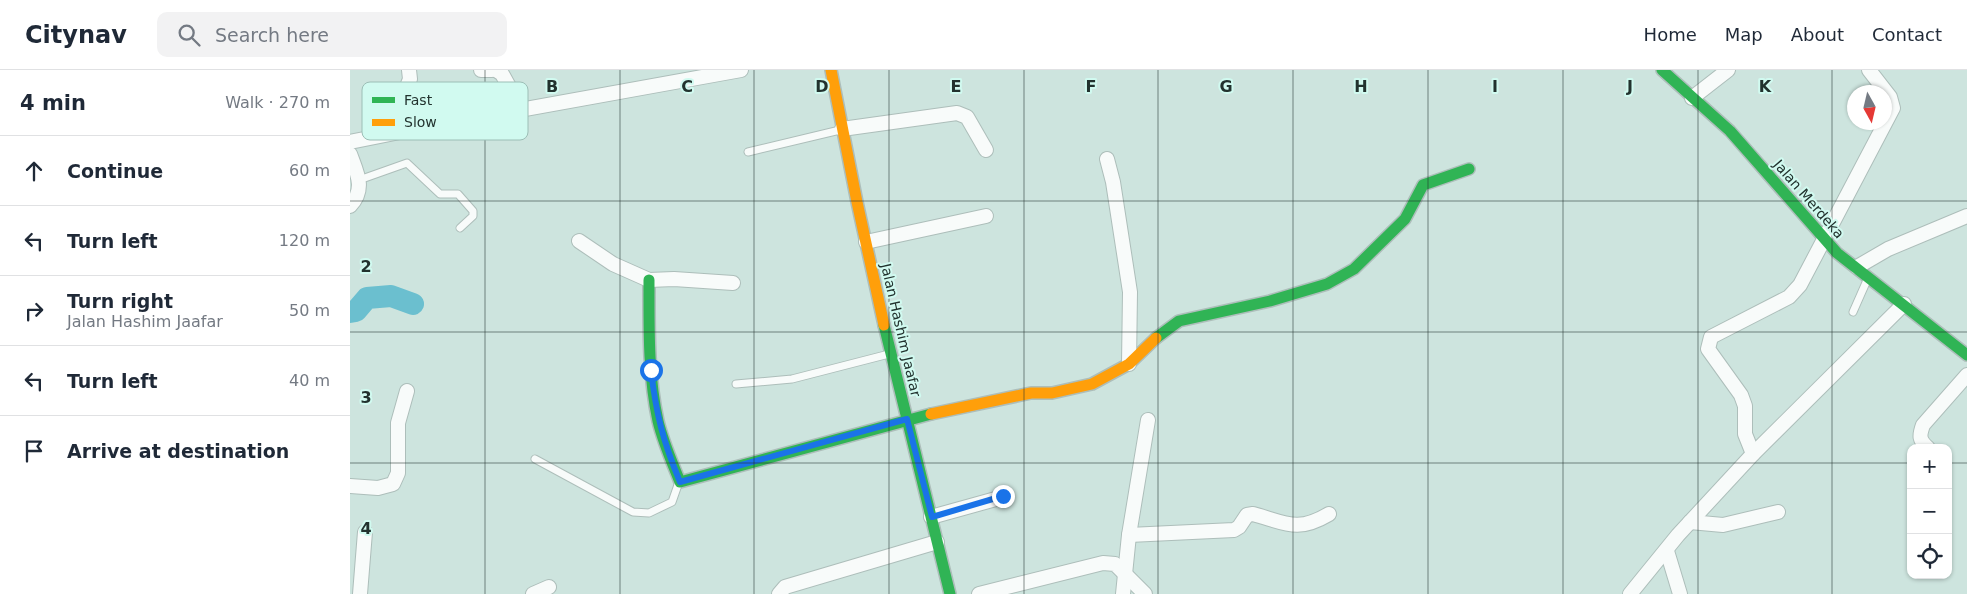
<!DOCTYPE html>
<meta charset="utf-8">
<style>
body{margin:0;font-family:"DejaVu Sans",sans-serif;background:#f2f2f3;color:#1f2937}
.controls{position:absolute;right:15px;bottom:15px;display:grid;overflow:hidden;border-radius:10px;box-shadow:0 1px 4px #0004}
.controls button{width:45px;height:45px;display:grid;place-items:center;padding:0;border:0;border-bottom:1px solid #e0e1e3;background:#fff;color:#1f2937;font:25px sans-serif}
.compass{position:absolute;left:1497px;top:15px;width:45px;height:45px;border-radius:50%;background:#fff;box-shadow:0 1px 4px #0004;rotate:172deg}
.stop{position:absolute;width:15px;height:15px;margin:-11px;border:4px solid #1a73e8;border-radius:50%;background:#fff}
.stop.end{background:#1a73e8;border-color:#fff;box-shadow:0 1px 5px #0008}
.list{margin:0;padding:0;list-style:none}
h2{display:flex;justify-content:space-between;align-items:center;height:65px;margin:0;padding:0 20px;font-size:21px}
h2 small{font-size:16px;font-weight:400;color:#747a83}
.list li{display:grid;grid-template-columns:32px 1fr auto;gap:15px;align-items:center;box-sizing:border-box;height:70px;padding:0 20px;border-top:1px solid #e0e1e3}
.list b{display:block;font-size:19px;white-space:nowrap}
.list p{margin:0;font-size:16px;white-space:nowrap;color:#747a83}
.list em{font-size:16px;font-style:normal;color:#747a83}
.icon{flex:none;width:28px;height:28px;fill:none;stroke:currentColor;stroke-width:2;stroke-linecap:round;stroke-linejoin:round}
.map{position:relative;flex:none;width:1617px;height:524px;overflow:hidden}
header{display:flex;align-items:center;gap:30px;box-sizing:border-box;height:70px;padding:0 25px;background:#fff;border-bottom:1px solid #e0e1e3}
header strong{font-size:24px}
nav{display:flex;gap:28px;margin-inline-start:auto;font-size:18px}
.search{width:350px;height:45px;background:#f2f2f3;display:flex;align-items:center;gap:12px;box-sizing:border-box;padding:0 18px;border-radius:10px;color:#747a83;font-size:19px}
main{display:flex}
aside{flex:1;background:#fff}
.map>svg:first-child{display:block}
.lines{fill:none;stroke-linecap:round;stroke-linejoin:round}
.river{stroke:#6bbfcf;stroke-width:22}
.lane-casing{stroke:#adbeba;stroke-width:9}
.street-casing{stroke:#adbeba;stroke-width:16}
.fast-casing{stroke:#adbeba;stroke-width:14}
.slow-casing{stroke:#adbeba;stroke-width:14}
.lane{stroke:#f8fbfa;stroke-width:7}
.street{stroke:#f8fbfa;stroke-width:14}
.fast{stroke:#30b455;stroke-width:11}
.slow{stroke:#ff9f0a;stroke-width:11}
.route{stroke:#1a73e8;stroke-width:6}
.grid{fill:none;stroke:#22322e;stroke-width:1;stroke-opacity:0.55}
.labels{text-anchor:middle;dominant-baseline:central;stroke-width:4;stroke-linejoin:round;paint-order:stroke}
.street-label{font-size:14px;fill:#22322e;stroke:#d1faf0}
.key{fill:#d1faf0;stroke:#9cbeb6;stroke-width:1}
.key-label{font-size:14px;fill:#22322e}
.grid-label{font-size:16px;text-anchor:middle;font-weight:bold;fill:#22322e;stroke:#d1faf0;stroke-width:4;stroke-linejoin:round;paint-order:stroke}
</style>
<header>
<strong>Citynav</strong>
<div class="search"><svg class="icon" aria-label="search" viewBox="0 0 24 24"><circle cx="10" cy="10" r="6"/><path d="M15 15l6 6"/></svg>Search here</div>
<nav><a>Home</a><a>Map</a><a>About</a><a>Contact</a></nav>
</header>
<main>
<aside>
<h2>4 min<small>Walk · 270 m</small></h2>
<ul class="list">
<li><svg class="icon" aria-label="ahead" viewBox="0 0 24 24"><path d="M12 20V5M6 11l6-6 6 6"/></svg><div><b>Continue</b></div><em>60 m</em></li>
<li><svg class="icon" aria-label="left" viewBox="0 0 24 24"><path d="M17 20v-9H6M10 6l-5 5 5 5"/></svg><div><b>Turn left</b></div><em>120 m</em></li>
<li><svg class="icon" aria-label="right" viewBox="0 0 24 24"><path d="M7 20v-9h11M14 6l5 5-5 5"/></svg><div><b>Turn right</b><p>Jalan Hashim Jaafar</p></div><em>50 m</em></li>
<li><svg class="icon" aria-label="left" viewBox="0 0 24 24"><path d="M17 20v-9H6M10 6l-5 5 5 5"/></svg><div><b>Turn left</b></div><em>40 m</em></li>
<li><svg class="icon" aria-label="arrive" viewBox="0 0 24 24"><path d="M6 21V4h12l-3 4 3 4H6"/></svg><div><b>Arrive at destination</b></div></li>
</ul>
</aside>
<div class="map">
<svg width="1617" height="524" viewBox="0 0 1617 524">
<rect width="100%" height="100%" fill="#cde4de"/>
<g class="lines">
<polyline class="river" points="0,242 6,241 17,228 41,226 63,234"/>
<defs>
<g id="lane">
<polyline points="398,82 490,60"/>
<polyline points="9,110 57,93 90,124 108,124 123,141 123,146 110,158"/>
<polyline points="1503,242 1518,208"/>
<polyline points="386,314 442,309 539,284"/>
<polyline points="185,389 283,442 299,443 322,432 329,412"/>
</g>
<g id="street">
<polyline points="59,0 60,9 58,14 75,57"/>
<polyline points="131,0 142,0"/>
<polyline points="146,0 152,4 172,40"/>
<polyline points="1342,28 1378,0"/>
<polyline points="492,59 607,43 617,47 636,80"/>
<polyline points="0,72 75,57 391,0"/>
<path d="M 0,84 C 7,103 16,119 0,136"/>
<polyline points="757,89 763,112 780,222 779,294"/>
<polyline points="229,171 263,194 299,210 324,209 383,213"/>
<polyline points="516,172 636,146"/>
<polyline points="1507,197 1538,179 1617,146"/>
<path d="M 1578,378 C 1569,370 1569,366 1573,355 L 1617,305"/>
<polyline points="1403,384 1395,364 1395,336 1391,325 1358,279 1361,267 1439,227 1450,215 1543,38 1540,27 1519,0"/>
<polyline points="0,416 28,418 43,414 48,403 48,353 57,321"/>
<polyline points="581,447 653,427"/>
<polyline points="1340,452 1373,455 1428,442"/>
<path d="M 779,465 L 884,460 L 889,457 L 897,445 L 903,444 C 936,453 947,463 979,444"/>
<polyline points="1317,481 1330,524"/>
<polyline points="10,524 15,462"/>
<polyline points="183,524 199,517"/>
<polyline points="429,524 435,517 587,472"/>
<polyline points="629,524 753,493 765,494 795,524"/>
<polyline points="773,524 779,465 798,350"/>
<polyline points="1280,524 1328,465 1403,384 1554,234"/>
</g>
<g id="fast">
<polyline points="1312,0 1380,61 1487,183 1617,285"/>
<path d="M 299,210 C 299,257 298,305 308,351 C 313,372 322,392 330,412 L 581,344"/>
<polyline points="534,255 600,524"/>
<polyline points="806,268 829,251 920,231 977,214 1004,199 1055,149 1073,115 1119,99"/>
</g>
<g id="slow">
<polyline points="481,0 507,132 534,255"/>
<polyline points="581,344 681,323 702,323 742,314 779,294 806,268"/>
</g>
</defs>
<use href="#lane" class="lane-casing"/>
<use href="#street" class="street-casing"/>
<use href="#fast" class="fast-casing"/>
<use href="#slow" class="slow-casing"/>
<use href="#lane" class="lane"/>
<use href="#street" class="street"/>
<use href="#fast" class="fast"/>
<use href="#slow" class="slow"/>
</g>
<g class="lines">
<path class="route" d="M 301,300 C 306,344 313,371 330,412 L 557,349 L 582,447 L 653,426"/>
</g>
<path class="grid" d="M 135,0 L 135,524M 270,0 L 270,524M 404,0 L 404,524M 539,0 L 539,524M 674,0 L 674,524M 808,0 L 808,524M 943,0 L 943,524M 1078,0 L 1078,524M 1213,0 L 1213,524M 1348,0 L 1348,524M 1482,0 L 1482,524M 0,131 L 1617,131M 0,262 L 1617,262M 0,393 L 1561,393M 1598,393 L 1617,393"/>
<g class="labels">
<g class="street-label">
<text transform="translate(1459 129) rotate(49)">Jalan Merdeka</text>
<text transform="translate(551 260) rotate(77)">Jalan Hashim Jaafar</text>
</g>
</g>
<rect x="12" y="12" width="166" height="58" rx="8" class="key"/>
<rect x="22" y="27" width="23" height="6" fill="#30b455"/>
<rect x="22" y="49" width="23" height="7" fill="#ff9f0a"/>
<g class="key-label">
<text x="54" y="35">Fast</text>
<text x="54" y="57">Slow</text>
</g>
<g class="grid-label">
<text x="202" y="22">B</text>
<text x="337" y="22">C</text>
<text x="472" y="22">D</text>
<text x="606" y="22">E</text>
<text x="741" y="22">F</text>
<text x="876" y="22">G</text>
<text x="1011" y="22">H</text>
<text x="1145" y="22">I</text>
<text x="1280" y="22">J</text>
<text x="1415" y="22">K</text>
<text x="16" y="202">2</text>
<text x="16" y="333">3</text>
<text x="16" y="464">4</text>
</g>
</svg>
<div class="controls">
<button>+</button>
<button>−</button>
<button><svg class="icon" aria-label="locate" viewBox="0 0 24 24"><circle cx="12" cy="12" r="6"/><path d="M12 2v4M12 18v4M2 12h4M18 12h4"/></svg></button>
</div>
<svg class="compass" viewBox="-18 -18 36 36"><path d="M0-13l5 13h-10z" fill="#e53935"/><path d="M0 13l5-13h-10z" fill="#747a83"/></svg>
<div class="stop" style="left:301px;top:300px"></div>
<div class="stop end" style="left:653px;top:426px"></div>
</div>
</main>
